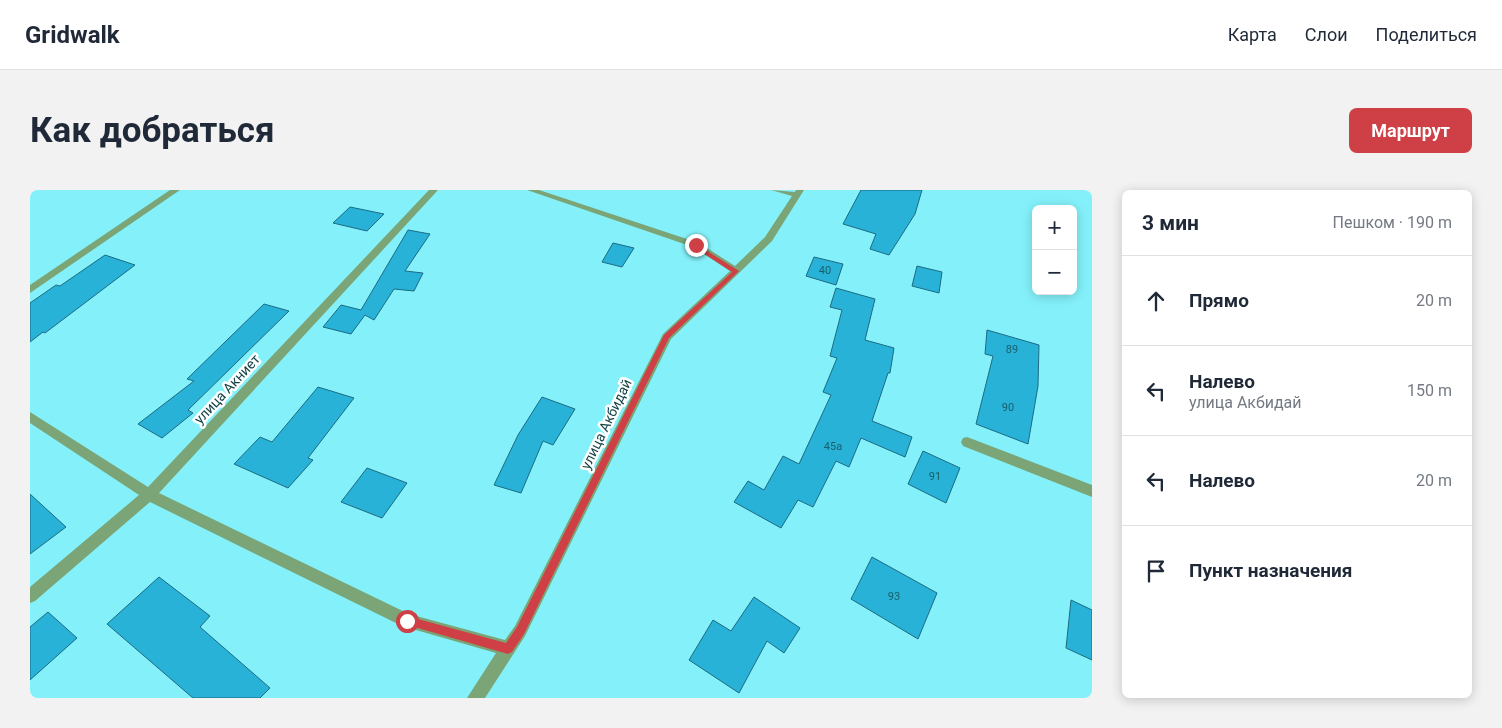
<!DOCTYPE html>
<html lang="ru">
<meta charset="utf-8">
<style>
body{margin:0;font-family:Roboto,sans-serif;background:#f2f2f3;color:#1f2937}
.controls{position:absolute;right:15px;top:15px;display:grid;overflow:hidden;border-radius:8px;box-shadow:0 2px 12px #0003}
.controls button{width:45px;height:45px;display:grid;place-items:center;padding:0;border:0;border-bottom:1px solid #e0e1e3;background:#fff;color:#1f2937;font:25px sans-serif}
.stop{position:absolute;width:15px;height:15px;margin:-11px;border:4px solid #cf3f46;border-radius:50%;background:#fff}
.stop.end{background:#cf3f46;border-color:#fff;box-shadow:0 1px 5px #0008}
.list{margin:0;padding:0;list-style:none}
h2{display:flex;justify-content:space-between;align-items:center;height:65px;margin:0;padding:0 20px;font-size:21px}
h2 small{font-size:16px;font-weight:400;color:#747a83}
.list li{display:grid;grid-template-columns:32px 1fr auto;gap:15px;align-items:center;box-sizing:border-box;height:90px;padding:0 20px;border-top:1px solid #e0e1e3}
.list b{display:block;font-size:19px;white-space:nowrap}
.list p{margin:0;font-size:16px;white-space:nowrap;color:#747a83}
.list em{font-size:16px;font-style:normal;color:#747a83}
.icon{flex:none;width:28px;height:28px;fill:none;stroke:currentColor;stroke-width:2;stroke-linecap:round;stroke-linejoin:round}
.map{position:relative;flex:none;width:1062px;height:508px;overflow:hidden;border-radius:8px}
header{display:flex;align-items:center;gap:30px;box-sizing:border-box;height:70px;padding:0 25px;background:#fff;border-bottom:1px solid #e0e1e3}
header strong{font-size:24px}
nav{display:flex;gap:28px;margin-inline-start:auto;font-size:18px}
.intro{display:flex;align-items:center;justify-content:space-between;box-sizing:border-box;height:120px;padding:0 30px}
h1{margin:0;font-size:35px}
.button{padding:12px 22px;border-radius:8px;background:#cf3f46;color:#fff;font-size:18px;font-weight:700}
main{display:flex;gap:30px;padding:0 30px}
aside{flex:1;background:#fff;border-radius:8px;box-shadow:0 2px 12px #0003}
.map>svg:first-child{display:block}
.building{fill:#29b2d8;stroke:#1c6b82}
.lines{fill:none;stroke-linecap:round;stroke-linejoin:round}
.minor{fill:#7ba576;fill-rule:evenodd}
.route{fill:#cf3f46}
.labels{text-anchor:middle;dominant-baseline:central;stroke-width:5;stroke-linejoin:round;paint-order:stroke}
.number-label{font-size:11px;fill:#19606c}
.street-label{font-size:14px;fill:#144448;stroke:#fefefe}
</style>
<header>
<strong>Gridwalk</strong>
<nav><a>Карта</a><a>Слои</a><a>Поделиться</a></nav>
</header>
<div class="intro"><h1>Как добраться</h1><a class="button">Маршрут</a></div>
<main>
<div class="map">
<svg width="1062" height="508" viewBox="0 0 1062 508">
<rect width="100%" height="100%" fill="#84f1fa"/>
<g class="building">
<polygon points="831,0 892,0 885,24 859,65 840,59 846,44 813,34"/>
<polygon points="320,17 354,24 337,41 303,33"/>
<polygon points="378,40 400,44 375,81 393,83 384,101 364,99 344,130 335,125 321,144 293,137 311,115 331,120"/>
<polygon points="583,53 604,58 592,77 572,72"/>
<polygon points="75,65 105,75 15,143 13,142 0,152 0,113 26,95 30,96"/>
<polygon points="784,67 813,74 806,95 776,86"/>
<polygon points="887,76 912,82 909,103 882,96"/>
<polygon points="806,98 845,109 835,150 864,158 860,183 858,183 842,231 882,247 875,267 831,248 819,277 806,271 783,317 768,310 751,338 704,312 718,291 734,300 753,266 769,274 801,205 793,202 807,168 800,166 812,120 800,117"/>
<polygon points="234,114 259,121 158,220 163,223 132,248 108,234 164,191 157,189"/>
<polygon points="957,140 1009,155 1008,196 998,254 946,234 963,166 955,164"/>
<polygon points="288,197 324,208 278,268 283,270 258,298 204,274 230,247 242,252"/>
<polygon points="512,207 545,219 523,255 513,251 491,303 464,295 488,245"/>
<polygon points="893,261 930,278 916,313 878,294"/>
<polygon points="337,278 377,293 352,328 311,312"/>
<polygon points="0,304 36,337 0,364"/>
<polygon points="842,367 907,403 888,449 821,409"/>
<polygon points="129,387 180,426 170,437 240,498 230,508 163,508 77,434"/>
<polygon points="724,407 770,438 754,463 737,451 709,503 659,470 683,430 701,441"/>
<polygon points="1041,410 1062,420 1062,470 1036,458"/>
<polygon points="18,422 47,448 0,490 0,437"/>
</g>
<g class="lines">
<g class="minor">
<polygon points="140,0 150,0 0,103 0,95"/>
<polygon points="399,0 408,0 129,303 379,424 475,450 485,436 633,144 700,81 663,57 497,0 509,0 669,53 705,76 735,47 762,6 741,0 765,2 766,0 774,0 742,51 641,149 495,446 455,508 437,508 466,463 372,436 120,312 5,411 0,413 0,397 109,305 0,233 0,222 118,297"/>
<polygon points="937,247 1062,295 1062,307 933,256 931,252 933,248"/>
</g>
</g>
<polygon class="route" points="666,54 709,81 639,148 494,444 482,462 478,464 374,434 372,431 377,426 476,453 487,437 634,145 702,82 664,57"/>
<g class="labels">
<g class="number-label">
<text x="795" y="80">40</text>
<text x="982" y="159">89</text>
<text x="978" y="217">90</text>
<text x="803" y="256">45а</text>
<text x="905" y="286">91</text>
<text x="864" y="406">93</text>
</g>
<g class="street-label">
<text transform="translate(197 199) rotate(-47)">улица Акниет</text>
<text transform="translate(576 234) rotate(-64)">улица Акбидай</text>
</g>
</g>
</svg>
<div class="controls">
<button>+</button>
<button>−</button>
</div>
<div class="stop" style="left:377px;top:431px"></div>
<div class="stop end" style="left:666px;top:55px"></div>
</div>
<aside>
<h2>3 мин<small>Пешком · 190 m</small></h2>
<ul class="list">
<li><svg class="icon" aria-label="ahead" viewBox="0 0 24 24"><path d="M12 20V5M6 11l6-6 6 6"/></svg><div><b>Прямо</b></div><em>20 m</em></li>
<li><svg class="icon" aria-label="left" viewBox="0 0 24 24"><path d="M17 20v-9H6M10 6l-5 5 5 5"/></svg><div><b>Налево</b><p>улица Акбидай</p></div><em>150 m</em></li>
<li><svg class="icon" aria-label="left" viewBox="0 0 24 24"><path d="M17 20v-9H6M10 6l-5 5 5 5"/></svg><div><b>Налево</b></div><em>20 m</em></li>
<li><svg class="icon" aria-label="arrive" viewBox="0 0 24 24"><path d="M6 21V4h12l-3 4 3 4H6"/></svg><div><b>Пункт назначения</b></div></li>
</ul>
</aside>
</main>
